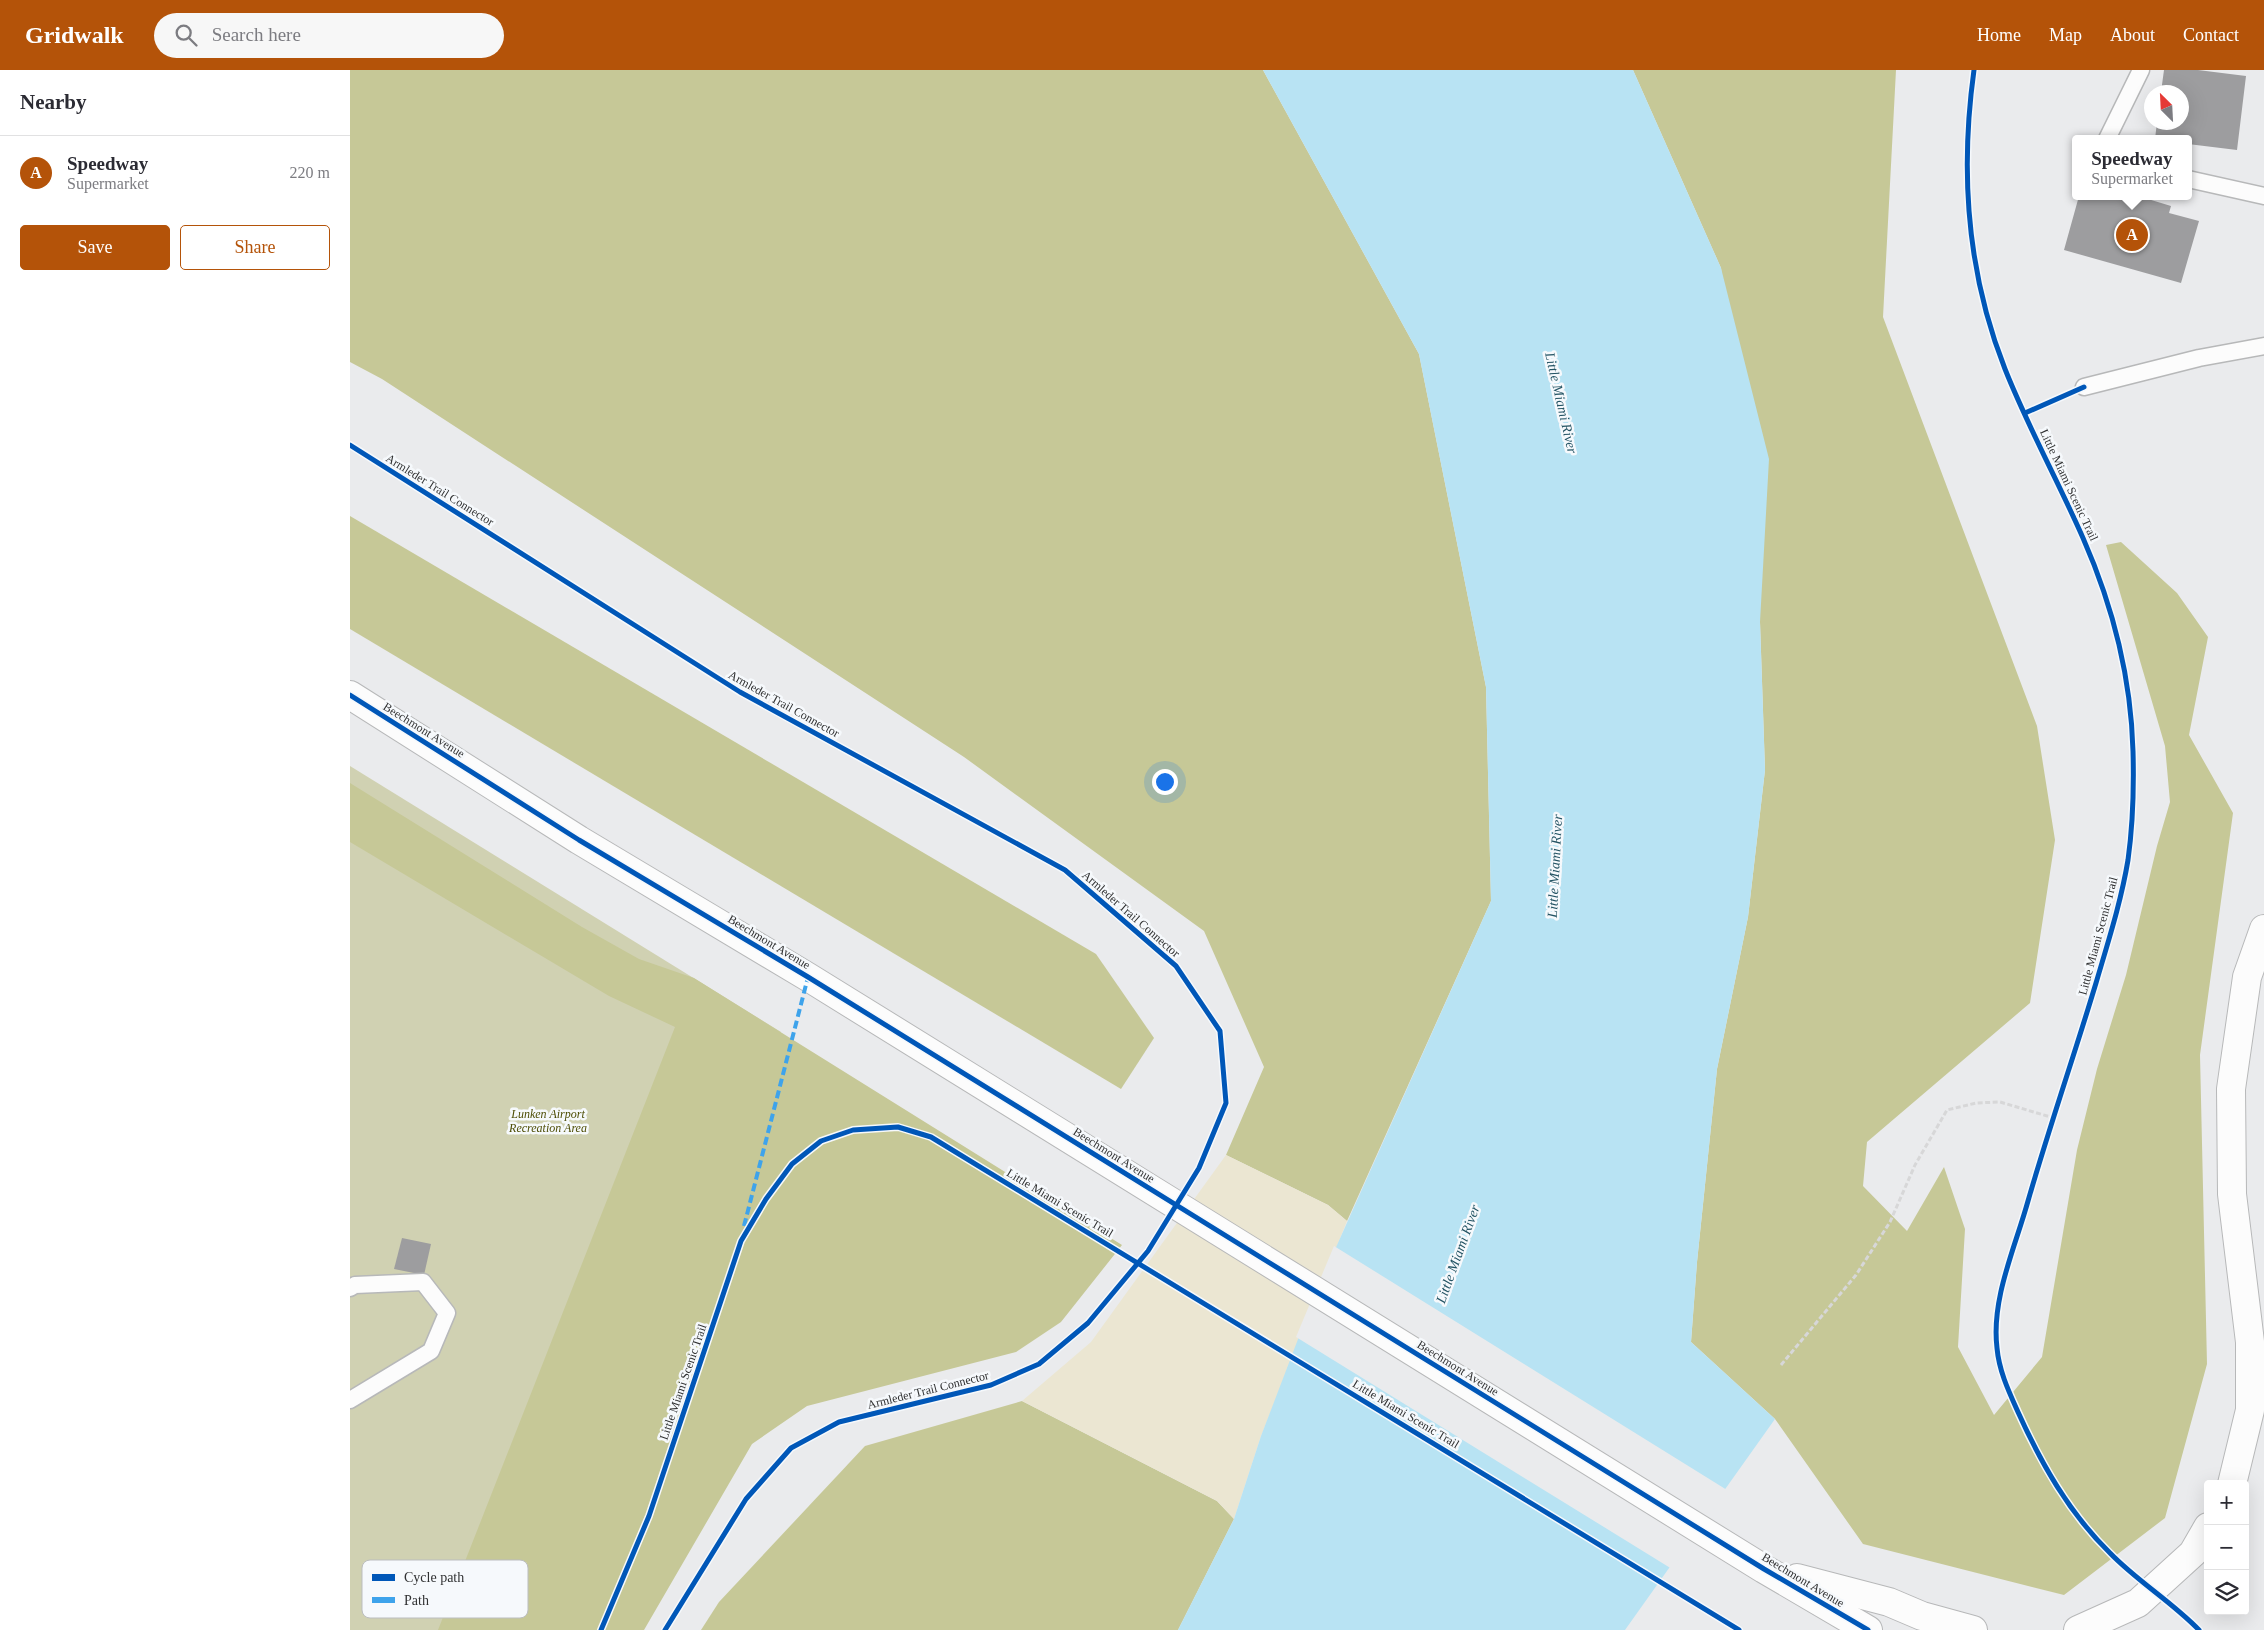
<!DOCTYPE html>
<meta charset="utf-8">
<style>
body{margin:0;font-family:"Times New Roman",serif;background:#f7f7f7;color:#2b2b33}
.controls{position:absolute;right:15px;bottom:15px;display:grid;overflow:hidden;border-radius:5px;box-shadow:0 5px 20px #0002}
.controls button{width:45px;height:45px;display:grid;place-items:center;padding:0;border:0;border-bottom:1px solid #e1e1e2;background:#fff;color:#2b2b33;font:25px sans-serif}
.compass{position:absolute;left:1794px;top:15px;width:45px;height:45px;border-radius:50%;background:#fff;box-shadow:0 5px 20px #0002;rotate:336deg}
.you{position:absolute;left:814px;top:711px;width:18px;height:18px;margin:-12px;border:4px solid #fff;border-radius:50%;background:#1a73e8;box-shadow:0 0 0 8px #1a73e833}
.badge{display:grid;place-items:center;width:32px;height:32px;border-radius:50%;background:#b45309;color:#fff;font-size:16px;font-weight:700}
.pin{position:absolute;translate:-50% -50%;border:2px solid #fff;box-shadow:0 1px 5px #0006}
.popup{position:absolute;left:1722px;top:65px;width:120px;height:65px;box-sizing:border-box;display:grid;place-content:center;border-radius:5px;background:#fff;filter:drop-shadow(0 1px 4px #0005);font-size:16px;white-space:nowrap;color:#7c7c81}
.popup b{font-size:19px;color:#2b2b33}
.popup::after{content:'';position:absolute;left:50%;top:100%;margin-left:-10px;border:10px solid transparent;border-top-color:#fff}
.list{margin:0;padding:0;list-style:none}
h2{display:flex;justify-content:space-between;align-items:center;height:65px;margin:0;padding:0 20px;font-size:21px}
h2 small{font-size:16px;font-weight:400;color:#7c7c81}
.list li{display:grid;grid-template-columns:32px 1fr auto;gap:15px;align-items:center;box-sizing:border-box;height:75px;padding:0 20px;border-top:1px solid #e1e1e2}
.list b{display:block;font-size:19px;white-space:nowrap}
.list p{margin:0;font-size:16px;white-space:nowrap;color:#7c7c81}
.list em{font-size:16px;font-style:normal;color:#7c7c81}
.actions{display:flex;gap:10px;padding:15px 20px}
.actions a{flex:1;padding:11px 0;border:1px solid #b45309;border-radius:5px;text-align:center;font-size:18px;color:#b45309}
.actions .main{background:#b45309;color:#fff}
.icon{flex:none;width:28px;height:28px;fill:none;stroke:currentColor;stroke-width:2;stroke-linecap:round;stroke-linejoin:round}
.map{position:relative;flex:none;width:1914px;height:1560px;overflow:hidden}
header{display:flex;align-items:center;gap:30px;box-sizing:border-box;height:70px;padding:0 25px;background:#b45309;color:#fff}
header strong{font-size:24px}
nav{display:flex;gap:28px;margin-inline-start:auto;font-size:18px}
.search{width:350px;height:45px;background:#f7f7f7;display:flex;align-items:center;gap:12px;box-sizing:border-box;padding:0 18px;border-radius:28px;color:#7c7c81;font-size:19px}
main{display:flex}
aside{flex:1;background:#fff}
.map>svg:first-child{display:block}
.green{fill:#d0d1b2}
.forest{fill:#c6c897}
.sand{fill:#ebe6d2}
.water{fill:#b8e3f3}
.pier{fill:#eaebed}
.building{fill:#9d9d9f}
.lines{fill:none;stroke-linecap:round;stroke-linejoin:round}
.lane-casing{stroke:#b7b8b9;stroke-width:19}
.highway-casing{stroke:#b7b8b9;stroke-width:30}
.path{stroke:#d7d7d8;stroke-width:3;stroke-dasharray:5 2.5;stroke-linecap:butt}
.lane{stroke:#fcfcfc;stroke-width:16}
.highway{stroke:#fcfcfc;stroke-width:28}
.quiet{stroke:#3ea3eb;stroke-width:4;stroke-dasharray:8 4;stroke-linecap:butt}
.cycleway-casing{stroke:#f6f9fc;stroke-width:8}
.cycleway{stroke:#0057b8;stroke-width:5}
.labels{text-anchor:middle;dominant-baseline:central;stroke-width:5;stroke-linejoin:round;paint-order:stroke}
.street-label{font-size:12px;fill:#303132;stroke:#f6f9fc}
.park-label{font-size:12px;font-style:italic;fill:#4d4d04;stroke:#f6f9fc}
.water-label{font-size:14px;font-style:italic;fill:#245464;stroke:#f6f9fc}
.key{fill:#f6f9fc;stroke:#bbbdbf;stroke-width:1}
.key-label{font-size:14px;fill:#303132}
</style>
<header>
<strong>Gridwalk</strong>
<div class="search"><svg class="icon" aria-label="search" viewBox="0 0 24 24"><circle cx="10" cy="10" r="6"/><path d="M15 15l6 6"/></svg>Search here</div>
<nav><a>Home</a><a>Map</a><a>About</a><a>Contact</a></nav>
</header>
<main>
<aside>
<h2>Nearby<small></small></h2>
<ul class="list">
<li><span class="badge">A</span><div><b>Speedway</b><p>Supermarket</p></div><em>220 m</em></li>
</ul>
<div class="actions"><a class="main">Save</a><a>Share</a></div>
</aside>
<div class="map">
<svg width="1914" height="1560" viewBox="0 0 1914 1560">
<rect width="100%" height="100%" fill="#eaebed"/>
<polygon class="green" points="0,696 431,962 241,1560 0,1560"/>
<g class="forest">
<polygon points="0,0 913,0 1069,284 1136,617 1141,831 997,1151 978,1135 876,1085 914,997 854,861 614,687 32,309 0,292"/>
<polygon points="1283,0 1546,0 1533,247 1687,656 1705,770 1680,933 1517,1072 1513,1116 1557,1161 1594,1097 1615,1159 1608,1277 1644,1345 1692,1287 1727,1080 1747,999 1776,905 1807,776 1820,732 1815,676 1756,475 1771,472 1827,523 1858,567 1839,665 1883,743 1850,985 1857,1294 1815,1448 1714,1525 1513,1474 1425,1349 1341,1272 1347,1192 1367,999 1398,847 1415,700 1410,552 1371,198"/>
<polygon points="0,446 746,884 804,968 771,1019 0,559"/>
<polygon points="0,713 232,857 289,889 344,908 772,1175 711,1252 666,1282 457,1336 402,1374 294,1560 88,1560 325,957 259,926 0,772"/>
<polygon points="672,1331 867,1431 884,1449 828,1560 351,1560 369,1532 515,1376"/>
</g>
<polygon class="sand" points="876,1085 978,1135 997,1151 911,1366 884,1449 867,1431 672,1331 741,1272"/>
<polygon class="water" points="913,0 1283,0 1371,198 1419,389 1410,552 1415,700 1398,847 1367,999 1347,1192 1341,1272 1425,1349 1275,1560 828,1560 884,1449 911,1366 966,1222 1141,831 1136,617 1069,284"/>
<polygon class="pier" points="984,1176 1377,1420 1322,1499 946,1267"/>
<g class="building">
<polygon points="1814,0 1848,0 1896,6 1887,80 1838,74 1838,69 1805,69 1807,52 1832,52 1832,22 1811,22"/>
<polygon points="1729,126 1788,126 1821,136 1819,143 1849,151 1831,213 1714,180"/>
<polygon points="52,1168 81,1174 74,1205 44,1199"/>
</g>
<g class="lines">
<defs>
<g id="lane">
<polyline points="1757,69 1791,0"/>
<polyline points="1838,109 1914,126"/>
<polyline points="1734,317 1849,288 1914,276"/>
<polyline points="0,1218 5,1215 73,1212 97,1243 81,1281 0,1330"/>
</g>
<g id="highway">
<polyline points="0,625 229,770 458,907 1414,1499 1518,1560"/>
<polyline points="1882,1414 1900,1340 1900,1272 1882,1124 1881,1019 1897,907 1914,859"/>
<polyline points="1447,1508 1539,1532 1572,1546 1623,1560"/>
<polyline points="1728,1560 1788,1533 1843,1483 1858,1457"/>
</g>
</defs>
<use href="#lane" class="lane-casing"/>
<use href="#highway" class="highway-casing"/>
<polyline class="path" points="1431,1295 1506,1205 1540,1152 1565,1095 1597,1040 1626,1033 1650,1032 1704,1048"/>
<use href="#lane" class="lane"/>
<use href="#highway" class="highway"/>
<polyline class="quiet" points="394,1156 458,907"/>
<defs>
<g id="cycleway">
<path d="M 1624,0 C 1610,101 1617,203 1655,299 C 1678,357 1708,411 1733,468 C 1762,534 1781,608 1783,681 C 1784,717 1783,754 1778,790 C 1771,832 1758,872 1746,913 C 1724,986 1699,1058 1678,1131 C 1665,1178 1641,1229 1647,1278 C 1649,1301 1659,1322 1668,1342 C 1691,1393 1719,1443 1760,1483 C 1787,1511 1822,1532 1849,1560"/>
<polyline points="1675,343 1734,317"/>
<polyline points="0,375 390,622 715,800 826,896 870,961 876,1033 849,1098 798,1181 738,1253 689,1294 641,1315 489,1352 441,1378 396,1429 315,1560"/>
<polyline points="0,625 229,770 458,907 1414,1499 1518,1560"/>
<polyline points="251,1560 299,1446 391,1171 416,1129 442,1094 471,1071 503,1060 548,1057 581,1067 1389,1560"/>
</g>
</defs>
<use href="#cycleway" class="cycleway-casing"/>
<use href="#cycleway" class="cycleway"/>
</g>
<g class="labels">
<g class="street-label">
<text transform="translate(1719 415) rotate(65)">Little Miami Scenic Trail</text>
<text transform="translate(90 420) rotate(32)">Armleder Trail Connector</text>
<text transform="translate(434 634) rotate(29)">Armleder Trail Connector</text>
<text transform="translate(74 660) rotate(32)">Beechmont Avenue</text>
<text transform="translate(781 844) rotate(41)">Armleder Trail Connector</text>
<text transform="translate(1748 866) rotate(-75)">Little Miami Scenic Trail</text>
<text transform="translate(419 872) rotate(31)">Beechmont Avenue</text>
<text transform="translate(764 1085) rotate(32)">Beechmont Avenue</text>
<text transform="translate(710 1133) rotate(31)">Little Miami Scenic Trail</text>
<text transform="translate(1108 1298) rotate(32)">Beechmont Avenue</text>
<text transform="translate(333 1312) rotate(-71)">Little Miami Scenic Trail</text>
<text transform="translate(578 1320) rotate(-14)">Armleder Trail Connector</text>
<text transform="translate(1056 1344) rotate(31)">Little Miami Scenic Trail</text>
<text transform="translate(1453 1510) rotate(31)">Beechmont Avenue</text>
</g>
<g class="park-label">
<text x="198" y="1044">Lunken Airport<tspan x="198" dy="14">Recreation Area</tspan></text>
</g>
<g class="water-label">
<text transform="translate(1211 333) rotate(77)">Little Miami River</text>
<text transform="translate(1205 796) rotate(-87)">Little Miami River</text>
<text transform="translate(1108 1184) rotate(-70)">Little Miami River</text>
</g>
</g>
<rect x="12" y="1490" width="166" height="58" rx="8" class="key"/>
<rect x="22" y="1504" width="23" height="7" fill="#0057b8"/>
<rect x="22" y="1527" width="23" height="6" fill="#3ea3eb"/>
<g class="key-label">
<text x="54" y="1512">Cycle path</text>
<text x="54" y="1535">Path</text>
</g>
</svg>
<div class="controls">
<button>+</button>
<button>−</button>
<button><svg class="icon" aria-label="layers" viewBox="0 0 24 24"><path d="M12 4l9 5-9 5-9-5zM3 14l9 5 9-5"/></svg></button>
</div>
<svg class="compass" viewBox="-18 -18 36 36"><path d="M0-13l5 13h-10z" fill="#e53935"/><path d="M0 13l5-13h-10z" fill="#7c7c81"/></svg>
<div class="you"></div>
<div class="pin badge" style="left:1782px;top:165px">A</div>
<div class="popup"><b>Speedway</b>Supermarket</div>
</div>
</main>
